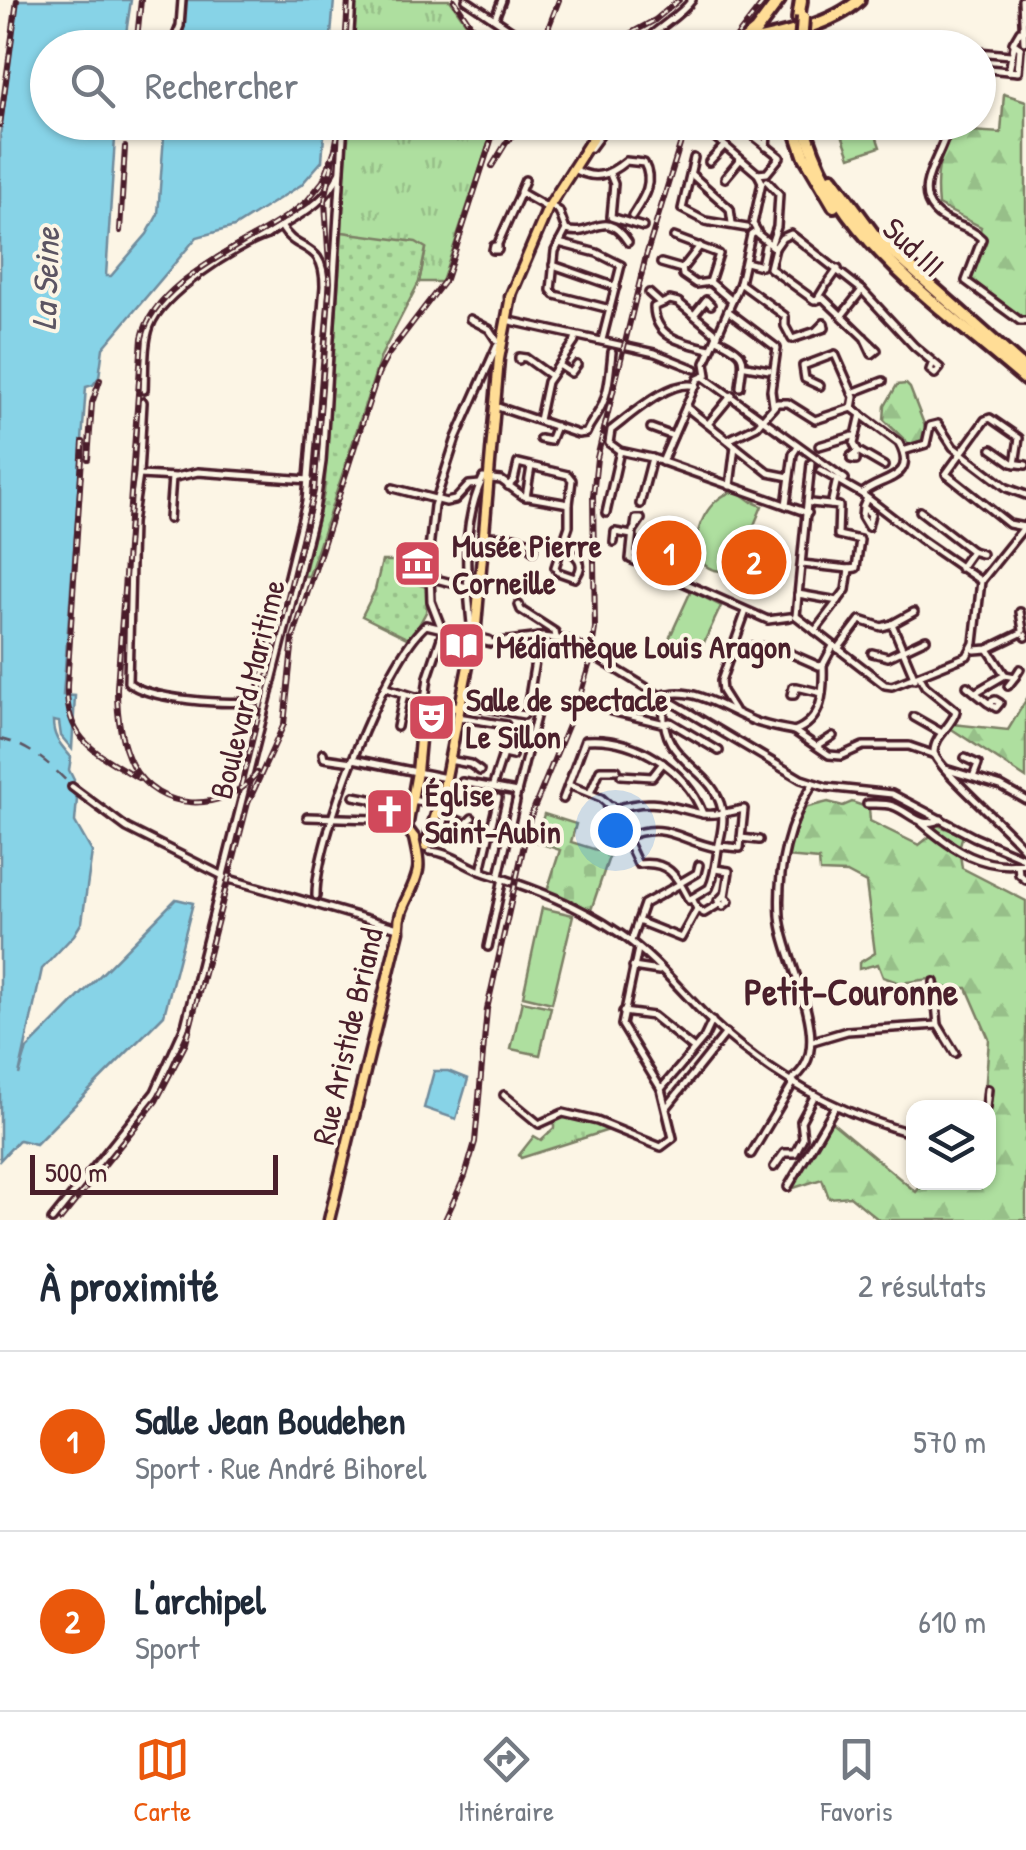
<!DOCTYPE html>
<html lang="fr">
<meta charset="utf-8">
<style>
body{margin:0;font-family:"Patrick Hand",sans-serif;background:#f2f2f3;color:#1f2937}
.controls{position:absolute;right:30px;bottom:30px;display:grid;overflow:hidden;border-radius:20px;box-shadow:0 2px 8px #0004}
.controls button{width:90px;height:90px;display:grid;place-items:center;padding:0;border:0;border-bottom:2px solid #e0e1e3;background:#fff;color:#1f2937;font:50px sans-serif}
.scale{position:absolute;left:30px;bottom:25px;width:248px;box-sizing:border-box;padding-left:10px;border:5px solid #4a1f2b;border-top:0;font-size:28px;line-height:35px;white-space:nowrap;color:#4a1f2b;-webkit-text-stroke:8px #fcf5e5;paint-order:stroke}
.you{position:absolute;left:615px;top:830px;width:35px;height:35px;margin:-25px;border:8px solid #fff;border-radius:50%;background:#1a73e8;box-shadow:0 0 0 15px #1a73e833}
.badge{display:grid;place-items:center;width:65px;height:65px;border-radius:50%;background:#ea580c;color:#fff;font-size:32px;font-weight:700}
.pin{position:absolute;translate:-50% -50%;border:5px solid #fff;box-shadow:0 2px 10px #0006}
.list{margin:0;padding:0;list-style:none}
h2{display:flex;justify-content:space-between;align-items:center;height:130px;margin:0;padding:0 40px;font-size:42px}
h2 small{font-size:32px;font-weight:400;color:#747a83}
.list li{display:grid;grid-template-columns:65px 1fr auto;gap:30px;align-items:center;box-sizing:border-box;height:180px;padding:0 40px;border-top:2px solid #e0e1e3}
.list b{display:block;font-size:38px;white-space:nowrap}
.list p{margin:0;font-size:32px;white-space:nowrap;color:#747a83}
.list em{font-size:32px;font-style:normal;color:#747a83}
.icon{flex:none;width:55px;height:55px;fill:none;stroke:currentColor;stroke-width:2;stroke-linecap:round;stroke-linejoin:round}
.map{position:relative;flex:none;width:1026px;height:1220px;overflow:hidden}
.search{position:absolute;background:#fff;box-shadow:0 2px 8px #0004;left:30px;right:30px;top:30px;height:110px;display:flex;align-items:center;gap:25px;box-sizing:border-box;padding:0 35px;border-radius:55px;color:#747a83;font-size:38px}
.sheet{height:490px;background:#fff}
nav{display:flex;justify-content:space-around;align-items:center;box-sizing:border-box;height:140px;border-top:2px solid #e0e1e3;background:#fff;font-size:28px;color:#747a83}
nav a{display:grid;justify-items:center;gap:5px}
nav .on{color:#ea580c}
.map>svg:first-child{display:block}
.grass{fill:url(#grass-tufts);stroke:#7c7f65;stroke-width:2.5}
.forest{fill:url(#forest-firs);stroke:#7c7f65;stroke-width:2.5}
.cemetery{fill:url(#cemetery-stones);stroke:#7c7f65;stroke-width:2.5}
.park{fill:url(#park-dots);stroke:#7c7f65;stroke-width:2.5}
.pitch{fill:#aedf9f;stroke:#7c7f65;stroke-width:2.5}
.water{fill:#87d3e7;stroke:#6f8b9c;stroke-width:2.5}
.lines{fill:none;stroke-linecap:round;stroke-linejoin:round}
.ferry{stroke:#5c5563;stroke-width:2.5;stroke-dasharray:12 10;stroke-linecap:butt}
.minor-casing{stroke:#4a1f2b;stroke-width:12}
.major-casing{stroke:#4a1f2b;stroke-width:15}
.highway-casing{stroke:#4a1f2b;stroke-width:18}
.minor{stroke:#fcf5e5;stroke-width:5}
.major{stroke:#ffdd96;stroke-width:8}
.highway{stroke:#ffdd96;stroke-width:10}
.rail-casing{stroke:#4a1f2b;stroke-width:6}
.rail{stroke:#fcf5e5;stroke-width:2.5;stroke-dasharray:8;stroke-linecap:butt}
.highway-bridge-casing{stroke:#4a1f2b;stroke-width:18;stroke-linecap:butt}
.highway-bridge{stroke:#ffdd96;stroke-width:10}
.labels{text-anchor:middle;dominant-baseline:central;stroke-width:8;stroke-linejoin:round;paint-order:stroke}
.street-label{font-size:32px;fill:#4a1f2b;stroke:#fcf5e5}
.poi-label{font-size:32px;font-weight:bold;fill:#4a1f2b;stroke:#fcf5e5;text-anchor:start}
.water-label{font-size:35px;font-style:italic;fill:#5c5563;stroke:#fcf5e5}
.quarter-label{font-size:38px;font-weight:bold;fill:#4a1f2b;stroke:#fcf5e5}
</style>
<div class="map">
<svg width="1026" height="1220" viewBox="0 0 1026 1220">
<defs>
<pattern id="grass-tufts" width="24" height="20" patternUnits="userSpaceOnUse" patternTransform="scale(2.5)"><rect width="24" height="20" fill="#aedf9f"/><path d="M3 7l-1-3M5 7V3M7 7l1-3M15 17l-1-3M17 17v-4M19 17l1-3" fill="none" stroke="#97bf89"/></pattern>
<pattern id="forest-firs" width="22" height="20" patternUnits="userSpaceOnUse" patternTransform="scale(2.5)"><rect width="22" height="20" fill="#aedf9f"/><path d="M5 1l3.5 6h-7zM16 11l3.5 6h-7z" fill="#97bf89"/></pattern>
<pattern id="cemetery-stones" width="16" height="16" patternUnits="userSpaceOnUse" patternTransform="scale(2.5)"><rect width="16" height="16" fill="#aedf9f"/><path d="M2 7V4a2 2 0 0 1 4 0v3zM10 15v-3a2 2 0 0 1 4 0v3z" fill="#97bf89"/></pattern>
<pattern id="park-dots" width="8" height="8" patternUnits="userSpaceOnUse" patternTransform="scale(2.5)"><rect width="8" height="8" fill="#aedf9f"/><path d="M2 2h.1M6 6h.1" fill="none" stroke="#97bf89" stroke-width="1.8" stroke-linecap="round"/></pattern>
</defs>
<rect width="100%" height="100%" fill="#fcf5e5"/>
<filter id="ink" filterUnits="userSpaceOnUse"><feTurbulence type="fractalNoise" baseFrequency=".01" numOctaves="2"/><feDisplacementMap in="SourceGraphic" scale="20" xChannelSelector="R" yChannelSelector="G"/><feConvolveMatrix kernelMatrix="1 2 1 2 8 2 1 2 1" color-interpolation-filters="sRGB"/></filter>
<g filter="url(#ink)">
<g class="grass">
<polygon points="356,0 450,0 483,47 352,47"/>
<polygon points="348,123 495,123 442,282 419,282 426,249 342,232"/>
<polygon points="561,1115 599,1123 612,1129 521,1158 519,1155 534,1136 541,1140 554,1128 554,1119"/>
</g>
<g class="forest">
<path d="M 1004,94 L 1026,101 L 1026,322 C 999,319 984,298 966,280 L 981,227 L 938,205 C 935,175 938,156 955,130 L 1001,133 Z"/>
<polygon points="906,384 910,388 931,442 911,446 884,420 885,406 897,385"/>
<polygon points="1026,700 1026,778 950,728 953,724 1008,730"/>
<polygon points="828,802 843,806 852,802 869,808 870,821 919,845 934,833 927,825 930,822 963,835 959,848 962,868 1026,901 1026,1220 879,1220 850,1196 829,1198 822,1179 787,1190 828,1119 916,1192 923,1183 988,1182 988,1108 984,1107 989,1039 967,988 941,988 937,978 900,983 883,977 878,964 859,969 859,963 875,953 866,883 847,873 820,872 819,860 785,857 804,808"/>
</g>
<polygon class="cemetery" points="544,814 576,824 571,842 610,854 590,913 547,891 560,850 536,842"/>
<g class="park">
<polygon points="342,232 416,242 426,248 419,282 381,356 309,576 304,576 324,493"/>
<polygon points="382,561 401,561 414,583 429,588 426,612 411,640 362,616 375,590"/>
</g>
<g class="pitch">
<polygon points="838,123 872,123 880,147 850,157"/>
<path d="M 738,492 L 752,502 L 756,499 L 755,503 L 762,506 L 734,573 L 727,571 L 723,579 L 724,571 C 673,571 702,490 738,492 Z"/>
<polygon points="691,591 721,606 699,653 669,639"/>
<polygon points="542,908 573,915 552,1003 523,996"/>
<polygon points="522,1001 551,1007 540,1055 511,1049"/>
</g>
<g class="water">
<path d="M 18,0 L 131,0 L 124,47 L 48,48 L 48,122 L 116,123 L 106,276 L 111,276 L 147,234 L 158,214 L 165,123 L 325,123 L 322,161 L 301,185 L 234,227 L 197,237 L 103,348 L 99,377 L 93,385 L 86,387 L 63,695 L 75,696 L 72,749 L 61,736 L 59,722 L 53,721 C 53,738 61,745 71,757 L 69,770 L 74,780 L 71,790 L 77,799 L 75,822 L 92,852 L 82,922 L 74,935 L 42,969 L 19,1075 L 27,1049 L 176,899 L 193,903 L 164,1015 L 36,1144 L 19,1140 L 0,1160 L 0,136 Z"/>
<polygon points="186,0 334,0 330,47 182,47"/>
<polygon points="434,1071 448,1071 468,1079 456,1119 424,1108"/>
</g>
<g class="lines">
<path class="ferry" d="M 0,739 C 29,745 52,765 72,787"/>
<defs>
<g id="minor">
<polyline points="466,0 538,48"/>
<polyline points="1022,0 1024,42"/>
<polyline points="495,18 502,0"/>
<polyline points="171,48 180,26 182,0"/>
<polyline points="349,48 352,0"/>
<path d="M 639,48 C 654,28 677,20 692,0"/>
<polyline points="964,48 965,41"/>
<polyline points="1020,48 1013,43 1020,31"/>
<polyline points="978,52 1010,55"/>
<polyline points="978,68 1018,72 1020,48"/>
<polyline points="1009,71 1014,46"/>
<polyline points="697,122 758,174 762,182"/>
<polyline points="736,122 780,157 767,173 758,174"/>
<path d="M 949,122 C 946,152 911,186 934,211 C 946,225 969,225 982,239 L 966,281 L 1020,321 L 1026,321"/>
<polyline points="766,147 768,122"/>
<polyline points="591,148 610,122"/>
<polyline points="694,158 682,209 705,221 747,228"/>
<polyline points="709,162 724,146"/>
<path d="M 572,168 C 594,181 608,176 626,161 L 644,163 C 655,183 643,199 632,216"/>
<polyline points="610,174 614,184 611,217 643,227"/>
<polyline points="691,174 730,209 732,223"/>
<polyline points="725,178 740,160"/>
<polyline points="525,180 520,192 548,208"/>
<polyline points="767,181 779,194 777,227 771,244"/>
<path d="M 550,205 L 559,211 L 566,230 C 593,239 604,206 628,242"/>
<polyline points="566,230 555,251 551,290 555,295 610,309"/>
<polyline points="756,233 775,248 770,268 814,300 823,298 877,350 872,354 864,337"/>
<path d="M 267,235 C 297,215 323,207 340,173"/>
<polyline points="674,237 719,254 710,282 732,301"/>
<polyline points="559,243 597,253 621,265 602,340"/>
<polygon points="494,246 498,246 498,250 493,250"/>
<polyline points="497,246 521,192"/>
<polyline points="775,248 782,238 791,234 862,290 914,346 940,368 935,374 930,370 933,362"/>
<polyline points="746,262 761,266 765,246"/>
<polyline points="661,263 682,269 683,275 696,284 710,282"/>
<polyline points="553,265 616,287"/>
<polyline points="682,269 700,246"/>
<polyline points="740,283 785,316 785,326 792,339 825,328 824,323 817,330"/>
<polyline points="828,283 838,269"/>
<polyline points="649,293 660,303"/>
<polyline points="817,300 825,287"/>
<polyline points="728,311 777,348 771,390 773,405"/>
<polyline points="843,314 862,290"/>
<polyline points="694,315 706,300 711,305"/>
<polyline points="470,319 489,329 497,341"/>
<polyline points="506,320 655,353 695,369"/>
<path d="M 717,339 C 750,355 743,357 740,387"/>
<polyline points="497,346 456,438 434,506 429,549 431,601 443,632 490,643 542,637 568,640 660,696 661,702 668,700"/>
<path d="M 710,349 C 684,343 655,339 654,307 L 670,300 L 678,302 L 718,335"/>
<polyline points="519,360 519,357 526,358 551,376"/>
<polyline points="559,365 571,373 577,365"/>
<polyline points="746,366 769,370"/>
<polyline points="705,378 845,479"/>
<path d="M 696,386 C 671,378 631,415 611,430 L 609,443 L 620,451 L 652,458 L 808,513"/>
<polyline points="820,386 805,379 803,366 835,354 854,397 852,408"/>
<path d="M 144,390 C 145,370 143,345 150,326 C 161,294 235,246 267,235"/>
<polyline points="852,393 883,381"/>
<path d="M 143,402 L 139,475 L 132,523 L 128,682 C 148,700 227,705 254,701 L 259,696 L 306,502 L 324,286 C 324,239 296,255 281,226"/>
<path d="M 495,406 L 578,434 L 586,433 C 590,423 594,420 599,411 C 609,395 610,370 612,352"/>
<polyline points="686,407 769,473 789,477"/>
<polyline points="861,414 854,444 858,451 884,466"/>
<polyline points="539,420 547,382 574,343 576,336"/>
<polyline points="708,424 732,395"/>
<polyline points="651,428 673,436"/>
<polyline points="540,439 550,441 556,426"/>
<path d="M 728,440 L 757,426 L 777,403 L 788,403 L 815,420 L 852,408 L 899,443 C 920,481 875,478 862,494"/>
<polyline points="819,446 853,436"/>
<polyline points="992,449 1012,463 1026,465"/>
<polyline points="903,451 926,444 930,426 938,424 953,447 1007,488 1026,495"/>
<polyline points="856,455 856,460 851,459 851,456 858,451"/>
<polyline points="662,462 698,379 707,375 705,363 740,283 751,235 757,231 753,224 762,182"/>
<polyline points="1015,464 1019,438 990,418 985,420 946,474 1009,524 1024,527"/>
<polyline points="139,475 176,477 198,472 309,480"/>
<polyline points="508,486 514,480 518,463 568,475 572,480 569,504"/>
<polyline points="730,486 735,446"/>
<polyline points="393,488 446,502 455,500 469,485 480,484"/>
<polyline points="526,497 531,467"/>
<polyline points="811,503 839,506 838,535 860,540 856,568 849,569"/>
<polyline points="640,504 652,458"/>
<polyline points="786,505 793,454 798,446"/>
<polyline points="831,505 837,479"/>
<polyline points="863,507 862,517 868,527 871,514 863,507 867,498"/>
<polyline points="920,511 972,551"/>
<polyline points="606,513 620,451"/>
<polyline points="169,519 172,477"/>
<polyline points="635,526 636,519 641,519 633,531 630,559 768,620 790,617"/>
<polyline points="485,536 514,537 534,543 533,551"/>
<polyline points="614,542 615,532 632,535"/>
<polyline points="802,564 849,569"/>
<polyline points="960,568 972,551 982,554"/>
<polyline points="432,578 467,587"/>
<polyline points="981,581 1026,525"/>
<polyline points="798,594 838,601"/>
<polyline points="519,605 521,610 555,632 556,637"/>
<polyline points="914,612 892,624 915,679"/>
<polyline points="1020,612 1023,630"/>
<polyline points="796,616 885,685 892,686 967,656 974,643 981,581 923,541 862,494 820,470"/>
<polyline points="796,616 811,463"/>
<path d="M 476,625 L 471,624 C 466,574 461,524 483,478 L 501,480 L 523,496 L 569,504 L 569,526 L 555,567 L 558,572 L 575,578 C 587,563 577,554 562,548"/>
<polyline points="815,631 846,590 849,569"/>
<polyline points="1025,635 1026,637"/>
<polyline points="838,649 860,620 882,627 892,624"/>
<polyline points="975,650 988,649 1021,633"/>
<polyline points="872,653 888,657 926,639"/>
<polyline points="751,656 752,646 778,648 819,666 823,665 833,646"/>
<polyline points="1005,675 1015,677 1020,669"/>
<path d="M 920,677 L 925,686 L 956,711 C 953,725 934,736 934,752 C 935,767 1010,830 1026,851"/>
<polyline points="967,686 988,703 995,700 1000,703 996,708 988,703"/>
<polyline points="1008,686 1015,677"/>
<polyline points="797,687 794,695 791,695 793,687 797,687 822,693"/>
<polyline points="386,688 425,700 428,677 443,632"/>
<polyline points="976,692 1005,675 988,649"/>
<path d="M 669,694 C 697,688 728,711 754,721 C 766,726 780,728 794,731 C 823,721 824,692 823,665"/>
<polyline points="660,696 667,694 668,700 801,779 826,787 892,794 974,837 1026,859"/>
<polyline points="461,703 524,715"/>
<polyline points="734,710 722,691 721,681 746,611"/>
<polyline points="611,711 665,724"/>
<polyline points="458,717 506,725"/>
<polyline points="914,717 942,733"/>
<polyline points="665,723 670,722 719,751"/>
<polyline points="397,727 404,694"/>
<polyline points="794,731 829,755 841,756 863,746 909,746 935,755"/>
<polyline points="817,746 833,736"/>
<polyline points="323,753 324,758 352,762"/>
<polyline points="965,758 978,764 973,777"/>
<polyline points="353,759 446,778"/>
<polyline points="449,760 470,764 480,771"/>
<polyline points="945,769 1001,786 1026,800"/>
<polyline points="621,775 652,777 663,763"/>
<polyline points="462,782 517,792"/>
<polyline points="569,785 601,798 610,806"/>
<polyline points="72,787 127,828 229,879 398,928"/>
<polyline points="492,788 503,754 512,756"/>
<polyline points="590,793 600,770 617,770"/>
<polyline points="354,796 370,799 378,805 375,819"/>
<polyline points="516,797 537,713 528,703 539,637"/>
<path d="M 563,799 L 585,740 C 634,736 685,768 703,814"/>
<polyline points="412,800 439,805"/>
<path d="M 867,804 C 875,804 885,803 893,806 C 911,812 920,830 941,819"/>
<polygon points="612,806 615,810 611,814 607,810"/>
<path d="M 615,809 C 653,797 667,806 703,814 C 716,816 732,811 744,809 L 740,848 L 719,846"/>
<polyline points="437,811 466,824 472,818"/>
<path d="M 614,813 L 638,864 C 668,860 676,875 689,900 L 709,888 C 715,876 716,862 718,849 C 720,837 725,823 722,810 C 712,763 658,766 664,703"/>
<polyline points="307,817 375,819 407,828"/>
<path d="M 922,823 C 953,850 984,871 1026,863"/>
<polyline points="442,833 445,817"/>
<path d="M 625,837 C 667,820 679,841 717,848"/>
<polyline points="741,838 759,840"/>
<path d="M 430,851 C 450,852 467,867 486,873 C 533,888 578,905 619,933 C 652,955 680,990 708,1018 C 766,1073 836,1113 914,1134"/>
<polyline points="1018,865 1019,874 1026,880"/>
<polyline points="715,869 729,871 725,896"/>
<polyline points="481,871 498,798"/>
<polyline points="499,876 516,801"/>
<polyline points="680,883 697,873 699,865"/>
<path d="M 316,896 C 315,842 385,659 426,625 L 489,640"/>
<polygon points="723,896 729,901 723,906 718,901"/>
<polyline points="692,898 697,909 704,913 719,904"/>
<polyline points="638,921 681,938 697,909"/>
<polyline points="631,941 644,904 680,884"/>
<polyline points="488,947 503,878"/>
<polyline points="638,949 622,1025 661,1089 704,1038 712,1021"/>
<polyline points="633,967 659,971"/>
<polyline points="934,982 938,1025 955,1053"/>
<polyline points="623,1012 653,1016 693,1048"/>
<polyline points="813,1041 847,1031 938,1025"/>
<path d="M 791,1080 C 840,1049 783,962 780,916 C 777,869 788,822 813,784"/>
<polyline points="504,1095 539,1124 563,1113 597,1121 661,1147 673,1138 661,1089"/>
<polyline points="667,1107 726,1033"/>
<polyline points="986,1108 988,1089"/>
<polyline points="751,1154 794,1082"/>
<polyline points="774,1167 784,1153 795,1153 803,1138 801,1121 815,1095"/>
<polyline points="788,1187 835,1107"/>
<polyline points="52,1220 155,1092 185,1026 315,510 322,462 344,122"/>
</g>
<g id="major">
<polyline points="510,297 548,208 603,122"/>
<polyline points="415,839 407,828 417,772 423,707 425,700 456,707"/>
<polyline points="426,846 443,792 476,626 499,359 511,296"/>
<path d="M 329,1220 L 399,931 C 397,907 414,893 418,870 C 420,860 416,849 414,838"/>
</g>
<g id="highway">
<polyline points="798,19 801,0"/>
<polyline points="745,40 756,31 779,0"/>
<polyline points="796,45 796,48"/>
<path d="M 724,48 C 763,39 830,28 859,0"/>
<polyline points="793,122 804,155 834,206"/>
<path d="M 804,122 C 830,235 944,308 1026,380"/>
<polyline points="832,178 874,235 1026,370"/>
</g>
</defs>
<use href="#minor" class="minor-casing"/>
<use href="#major" class="major-casing"/>
<use href="#highway" class="highway-casing"/>
<use href="#minor" class="minor"/>
<use href="#major" class="major"/>
<use href="#highway" class="highway"/>
<defs>
<g id="rail">
<polyline points="454,0 486,48"/>
<polyline points="136,48 141,0"/>
<polyline points="345,48 348,0"/>
<polyline points="547,48 549,26 559,0"/>
<polyline points="604,48 655,20 679,0"/>
<polyline points="728,48 765,0"/>
<polyline points="0,125 17,0"/>
<polyline points="126,130 127,122"/>
<polyline points="492,166 506,143 524,122"/>
<polyline points="120,231 125,147"/>
<path d="M 83,442 L 67,685 C 65,741 97,753 138,778"/>
<polyline points="88,459 92,403 100,380"/>
<path d="M 257,773 C 224,814 158,813 132,765 C 120,742 117,713 117,688 L 142,338 C 156,274 260,242 307,201 L 323,181 L 334,152"/>
<polyline points="241,786 314,491 330,282 325,201 340,122"/>
<polyline points="60,1220 156,1101 186,1043 248,803 284,724 293,638 378,374 388,355 446,279 497,122"/>
<polyline points="445,1220 465,1176 475,1142 487,1009 530,818 579,699 590,662 595,628 593,496 597,458 646,256 687,122"/>
</g>
</defs>
<use href="#rail" class="rail-casing"/>
<use href="#rail" class="rail"/>
<defs>
<polyline id="highway-bridge" points="801,44 803,17"/>
</defs>
<use href="#highway-bridge" class="highway-bridge-casing"/>
<use href="#highway-bridge" class="highway-bridge"/>
</g>
</g>
<defs>
<symbol id="museum-square" viewBox="-11 -11 22 22"><rect x="-9" y="-9" width="18" height="18" rx="4" fill="#d1495b" stroke="#fcf5e5"/><path d="M0-6L6-3V-2H-6V-3ZM-5-1h2V3h-2ZM-1-1h2V3h-2ZM3-1h2V3H3ZM-6 4H6V6H-6Z" fill="#fff"/></symbol>
<symbol id="library-square" viewBox="-11 -11 22 22"><rect x="-9" y="-9" width="18" height="18" rx="4" fill="#d1495b" stroke="#fcf5e5"/><path d="M-6-4Q-3-5.5-.7-3.5V5Q-3 3-6 4ZM6-4Q3-5.5 .7-3.5V5Q3 3 6 4Z" fill="#fff"/></symbol>
<symbol id="theatre-square" viewBox="-11 -11 22 22"><rect x="-9" y="-9" width="18" height="18" rx="4" fill="#d1495b" stroke="#fcf5e5"/><path d="M-5-5.5Q0-4 5-5.5V0Q5 5 0 6Q-5 5-5 0ZM-3.3-2.5H-1v1.5H-3.3ZM1-2.5H3.3v1.5H1ZM-2.8 1Q0 5.5 2.8 1Z" fill="#fff"/></symbol>
<symbol id="church-square" viewBox="-11 -11 22 22"><rect x="-9" y="-9" width="18" height="18" rx="4" fill="#d1495b" stroke="#fcf5e5"/><path d="M-1.2-6h2.4v3.5h3.3v2.4h-3.3V6h-2.4V-.1h-3.3v-2.4h3.3Z" fill="#fff"/></symbol>
</defs>
<g fill-rule="evenodd">
<use href="#museum-square" x="390" y="536" width="55" height="55"/>
<use href="#library-square" x="434" y="618" width="55" height="55"/>
<use href="#theatre-square" x="404" y="690" width="55" height="55"/>
<use href="#church-square" x="362" y="784" width="55" height="55"/>
</g>
<g class="labels">
<g class="street-label">
<text transform="translate(914 247) rotate(43)">Sud III</text>
<text transform="translate(247 689) rotate(-76)">Boulevard Maritime</text>
<text transform="translate(347 1036) rotate(-77)">Rue Aristide Briand</text>
</g>
<g class="poi-label">
<text x="452" y="545">Musée Pierre<tspan x="452" dy="37">Corneille</tspan></text>
<text x="496" y="646">Médiathèque Louis Aragon</text>
<text x="466" y="699">Salle de spectacle<tspan x="466" dy="37">Le Sillon</tspan></text>
<text x="425" y="794">Église<tspan x="425" dy="37">Saint-Aubin</tspan></text>
</g>
<g class="water-label">
<text transform="translate(45 279) rotate(-88)">La Seine</text>
</g>
<g class="quarter-label">
<text x="851" y="991">Petit-Couronne</text>
</g>
</g>
</svg>
<div class="controls">
<button><svg class="icon" aria-label="layers" viewBox="0 0 24 24"><path d="M12 4l9 5-9 5-9-5zM3 14l9 5 9-5"/></svg></button>
</div>
<div class="scale">500 m</div>
<div class="you"></div>
<div class="pin badge" style="left:669px;top:553px">1</div>
<div class="pin badge" style="left:754px;top:562px">2</div>
<div class="search"><svg class="icon" aria-label="search" viewBox="0 0 24 24"><circle cx="10" cy="10" r="6"/><path d="M15 15l6 6"/></svg>Rechercher</div>
</div>
<section class="sheet">
<h2>À proximité<small>2 résultats</small></h2>
<ul class="list">
<li><span class="badge">1</span><div><b>Salle Jean Boudehen</b><p>Sport · Rue André Bihorel</p></div><em>570 m</em></li>
<li><span class="badge">2</span><div><b>L'archipel</b><p>Sport</p></div><em>610 m</em></li>
</ul>
</section>
<nav>
<a class="on"><svg class="icon" aria-label="map" viewBox="0 0 24 24"><path d="M3 6l6-2 6 2 6-2v14l-6 2-6-2-6 2zM9 4v14M15 6v14"/></svg>Carte</a>
<a><svg class="icon" aria-label="directions" viewBox="0 0 24 24"><path d="M12 3l9 9-9 9-9-9zM9 14v-3h6M13 9l2 2-2 2"/></svg>Itinéraire</a>
<a><svg class="icon" aria-label="saved" viewBox="0 0 24 24"><path d="M7 4h10v16l-5-4-5 4z"/></svg>Favoris</a>
</nav>
